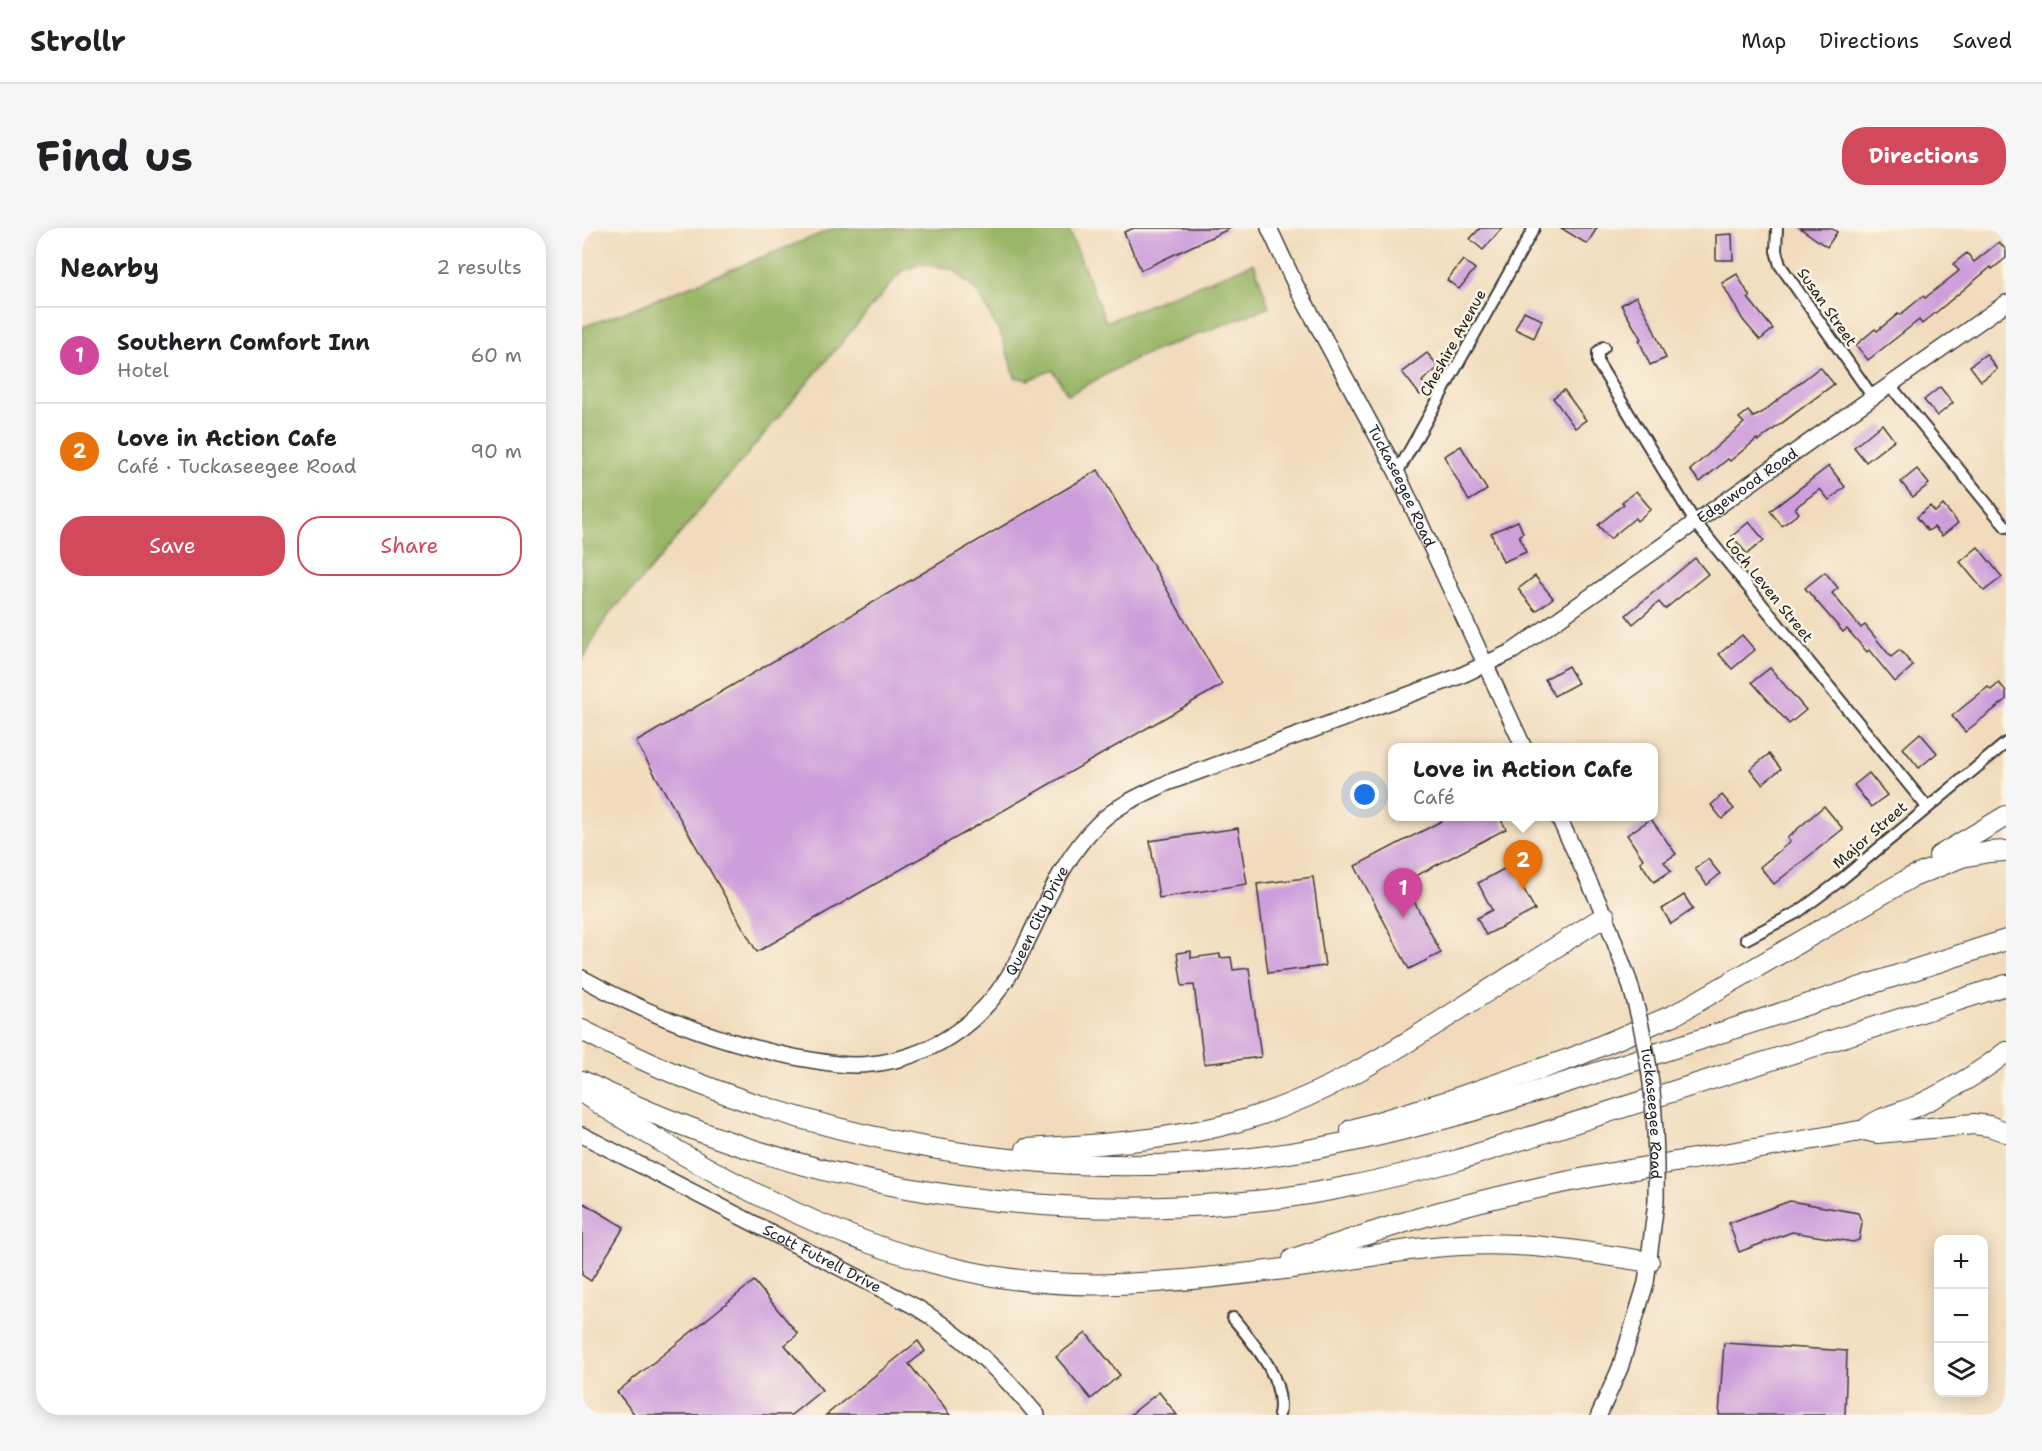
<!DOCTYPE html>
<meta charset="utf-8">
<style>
body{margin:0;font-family:"Shantell Sans",sans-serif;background:#f6f6f6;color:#202124}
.controls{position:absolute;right:18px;bottom:18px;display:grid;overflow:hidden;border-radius:12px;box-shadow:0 3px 15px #0003}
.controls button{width:54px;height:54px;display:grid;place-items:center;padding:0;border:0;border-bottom:2px solid #e0e0e0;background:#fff;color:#202124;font:30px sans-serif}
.you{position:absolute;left:783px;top:567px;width:21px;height:21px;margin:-15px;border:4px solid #fff;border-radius:50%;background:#1a73e8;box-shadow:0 0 0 9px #1a73e833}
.badge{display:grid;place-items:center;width:39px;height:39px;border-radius:50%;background:#d1495b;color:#fff;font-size:20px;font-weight:700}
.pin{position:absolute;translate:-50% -50px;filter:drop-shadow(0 2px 3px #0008)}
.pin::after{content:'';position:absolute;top:32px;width:21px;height:18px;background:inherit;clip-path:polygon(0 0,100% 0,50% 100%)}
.popup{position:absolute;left:806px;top:515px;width:270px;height:78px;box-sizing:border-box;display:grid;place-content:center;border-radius:12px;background:#fff;filter:drop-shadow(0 2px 4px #0005);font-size:20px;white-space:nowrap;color:#757577}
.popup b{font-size:22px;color:#202124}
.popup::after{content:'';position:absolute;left:50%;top:100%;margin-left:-12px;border:12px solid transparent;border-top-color:#fff}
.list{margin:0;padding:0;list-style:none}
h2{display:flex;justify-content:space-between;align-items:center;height:78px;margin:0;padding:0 24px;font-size:26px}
h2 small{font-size:20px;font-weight:400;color:#757577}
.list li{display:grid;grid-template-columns:39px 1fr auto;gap:18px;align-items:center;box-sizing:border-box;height:96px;padding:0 24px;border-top:2px solid #e0e0e0}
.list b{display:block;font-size:22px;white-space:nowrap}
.list p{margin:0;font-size:20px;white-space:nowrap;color:#757577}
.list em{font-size:20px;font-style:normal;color:#757577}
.actions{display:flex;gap:12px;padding:18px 24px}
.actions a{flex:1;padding:14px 0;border:2px solid #d1495b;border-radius:24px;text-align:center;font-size:21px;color:#d1495b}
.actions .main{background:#d1495b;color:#fff}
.icon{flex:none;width:33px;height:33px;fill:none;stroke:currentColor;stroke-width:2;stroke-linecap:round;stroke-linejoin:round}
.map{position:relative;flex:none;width:1424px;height:1187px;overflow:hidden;border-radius:24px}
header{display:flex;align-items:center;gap:36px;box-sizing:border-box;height:84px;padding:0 30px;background:#fff;border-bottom:2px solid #e0e0e0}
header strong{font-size:28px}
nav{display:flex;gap:33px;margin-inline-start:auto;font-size:21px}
.intro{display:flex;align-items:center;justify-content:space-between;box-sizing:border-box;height:144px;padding:0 36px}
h1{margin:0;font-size:42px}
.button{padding:15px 27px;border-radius:24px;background:#d1495b;color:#fff;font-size:21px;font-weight:700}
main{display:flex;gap:36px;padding:0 36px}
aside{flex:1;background:#fff;border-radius:24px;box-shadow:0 3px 15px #0003}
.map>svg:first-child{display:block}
.forest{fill:#9ab668;stroke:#5b6942;stroke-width:1.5}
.building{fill:#cd9edb}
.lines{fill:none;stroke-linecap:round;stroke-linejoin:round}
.street-casing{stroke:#3c3934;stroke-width:14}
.secondary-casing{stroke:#3c3934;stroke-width:18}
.highway-casing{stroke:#3c3934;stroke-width:22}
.street{stroke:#fff;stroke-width:10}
.secondary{stroke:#fff;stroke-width:15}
.highway{stroke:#fff;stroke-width:20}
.secondary-bridge-casing{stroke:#3c3934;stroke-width:18;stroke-linecap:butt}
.secondary-bridge{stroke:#fff;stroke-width:15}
.labels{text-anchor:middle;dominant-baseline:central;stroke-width:5;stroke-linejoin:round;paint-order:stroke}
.street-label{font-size:15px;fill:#1c1c1c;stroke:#fcf5e5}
</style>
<header>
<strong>Strollr</strong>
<nav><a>Map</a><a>Directions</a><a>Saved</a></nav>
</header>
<div class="intro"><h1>Find us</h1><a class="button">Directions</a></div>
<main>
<aside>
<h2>Nearby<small>2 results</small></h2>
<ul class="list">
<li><span class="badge" style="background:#d1479c">1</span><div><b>Southern Comfort Inn</b><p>Hotel</p></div><em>60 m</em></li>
<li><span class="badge" style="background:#e8710a">2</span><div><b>Love in Action Cafe</b><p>Café · Tuckaseegee Road</p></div><em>90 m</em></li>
</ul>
<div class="actions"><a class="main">Save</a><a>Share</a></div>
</aside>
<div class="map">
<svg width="1424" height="1187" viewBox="0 0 1424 1187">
<rect width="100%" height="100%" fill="#fcf5e5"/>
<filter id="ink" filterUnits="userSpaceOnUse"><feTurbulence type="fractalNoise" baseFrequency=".0167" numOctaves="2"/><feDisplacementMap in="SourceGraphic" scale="12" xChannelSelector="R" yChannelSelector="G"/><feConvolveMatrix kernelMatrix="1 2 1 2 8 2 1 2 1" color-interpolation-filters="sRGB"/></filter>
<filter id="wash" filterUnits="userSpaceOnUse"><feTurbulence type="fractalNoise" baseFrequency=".008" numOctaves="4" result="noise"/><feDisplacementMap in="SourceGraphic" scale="24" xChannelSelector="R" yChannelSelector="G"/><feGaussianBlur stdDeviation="1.35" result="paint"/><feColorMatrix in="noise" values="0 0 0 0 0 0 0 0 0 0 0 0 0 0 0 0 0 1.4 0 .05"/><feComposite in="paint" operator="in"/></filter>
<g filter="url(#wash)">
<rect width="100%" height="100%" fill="#f1dbbc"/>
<polygon class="forest" points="253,0 486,0 524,94 672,35 687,79 554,130 486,167 471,142 446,152 433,149 420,109 397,66 372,42 339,36 320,43 59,352 24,390 0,433 0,99 43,84"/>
<g id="blocks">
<g class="building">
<polygon points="552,0 649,0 559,42 542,4"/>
<polygon points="898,0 920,0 901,22 888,11"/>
<polygon points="979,0 1015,0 1005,16"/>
<polygon points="1218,0 1249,0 1255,4 1245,19"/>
<polygon points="1150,6 1151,32 1134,32 1134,7"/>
<polygon points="1417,14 1424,22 1424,30 1410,41 1409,39 1340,96 1337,92 1286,132 1274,117 1293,101 1295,103 1316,86 1318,87 1341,68 1343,70 1377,43 1371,36 1385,25 1392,34"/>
<polygon points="881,32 893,41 877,61 865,52"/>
<polygon points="1155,46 1168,69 1166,70 1191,101 1178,112 1161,92 1140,55"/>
<polygon points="1054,68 1068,93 1084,130 1068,137 1057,112 1059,111 1039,77"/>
<polygon points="942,83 960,92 952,110 933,101"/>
<polygon points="845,125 857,139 840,153 846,161 838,167 820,144"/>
<polygon points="1404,126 1415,141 1399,153 1388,138"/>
<polygon points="1238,139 1252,156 1176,213 1175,211 1148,233 1146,231 1118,254 1108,242 1162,195 1157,190 1166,183 1171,189 1178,186"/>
<polygon points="1358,159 1371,175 1355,188 1342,172"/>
<polygon points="982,162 1004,192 993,200 971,170"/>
<polygon points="1300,196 1312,212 1284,234 1272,219"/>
<polygon points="879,218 905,262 887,273 862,228"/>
<polygon points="1247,238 1263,259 1247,272 1238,261 1213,280 1217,285 1200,298 1188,283"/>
<polygon points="1335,241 1347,256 1331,269 1319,254"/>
<polygon points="516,242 640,457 175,724 54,514"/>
<polygon points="1054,263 1069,281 1055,293 1053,290 1028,311 1016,297 1042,276 1040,274"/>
<polygon points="1361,277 1376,295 1360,308 1352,299 1346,303 1335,289 1348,278 1353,284"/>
<polygon points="936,293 941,305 937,307 944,324 921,334 909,305"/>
<polygon points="1167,294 1182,312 1165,326 1150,308"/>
<polygon points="1396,319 1420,349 1402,363 1378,334"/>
<polygon points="1113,330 1126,346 1083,381 1077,374 1051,396 1044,387"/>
<polygon points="1243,344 1256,360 1250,365 1279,400 1283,397 1309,429 1318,422 1331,438 1313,454 1287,422 1285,424 1265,401 1261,404 1223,360"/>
<polygon points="953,348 971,370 954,383 936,361"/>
<polygon points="1160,407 1173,422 1150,441 1137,426"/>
<polygon points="986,438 996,455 972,468 963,451"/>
<polygon points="1188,440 1224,482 1207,496 1170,454"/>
<polygon points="1417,455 1424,463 1424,472 1383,504 1370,488 1406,459 1409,462"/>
<polygon points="1338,505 1355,525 1337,540 1321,520"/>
<polygon points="1187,526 1199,541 1180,556 1168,541"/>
<polygon points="1287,545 1305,567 1289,579 1272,557"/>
<polygon points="1140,567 1152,581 1140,591 1129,577"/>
<polygon points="1242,578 1261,601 1192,656 1178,639 1208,614 1205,610"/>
<polygon points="869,588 917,588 924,601 822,654 859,725 827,741 773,638"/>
<polygon points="1069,591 1094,626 1082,634 1089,643 1072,654 1058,634 1061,631 1045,607"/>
<polygon points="656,600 665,656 577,670 568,613"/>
<polygon points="1126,631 1138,646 1125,657 1113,641"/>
<polygon points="929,637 953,682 904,707 895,690 910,682 896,655"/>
<polygon points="731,649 743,738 686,745 675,656"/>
<polygon points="1102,667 1111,681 1089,696 1080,681"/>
<polygon points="609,723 609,730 638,726 638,730 649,729 651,742 667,740 679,829 622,836 612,757 600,758 595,725"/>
<polygon points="1208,973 1276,985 1280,995 1277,1012 1271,1014 1210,1004 1157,1024 1147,995"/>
<polygon points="0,974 42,999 9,1053 0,1047"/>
<polygon points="172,1053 216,1106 203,1117 240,1162 209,1187 53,1187 35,1164"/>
<polygon points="504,1105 538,1147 509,1171 474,1129"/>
<polygon points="336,1113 343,1123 327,1136 368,1187 244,1187"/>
<polygon points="1142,1115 1265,1123 1263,1187 1137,1187"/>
<polygon points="577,1164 595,1187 548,1187"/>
</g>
</g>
</g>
<g filter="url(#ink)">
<use href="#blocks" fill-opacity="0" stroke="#3c3934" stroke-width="1.5"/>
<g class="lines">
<defs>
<g id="street">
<polyline points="1195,0 1194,23 1198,37 1290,168"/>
<polyline points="1022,119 1016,124 1016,135 1113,294 1345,579"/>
<polyline points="1307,156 1424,299"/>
<polyline points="815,245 952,0"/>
<polyline points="1164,711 1216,684 1255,655 1424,515"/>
<path d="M 651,1090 C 672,1116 704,1151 697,1187"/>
</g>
<g id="secondary">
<path id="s1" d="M 687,0 L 713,56 L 815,245 L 942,520"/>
<polyline points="976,588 1023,688 1047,753"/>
<path id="s2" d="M 0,750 C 68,788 140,815 217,830 C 240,834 265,839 289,836 C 347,830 395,798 426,749 C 457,698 473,636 518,594 C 537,576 562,566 585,555 L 878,448 L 931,423 L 1424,75"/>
<path id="s3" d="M 0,907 L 334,1079 C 381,1108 420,1144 455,1187"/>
<polyline points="1017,1187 1038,1140 1064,1055 1074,974"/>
</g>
<g id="highway">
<polyline points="1357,628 1424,588"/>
<path d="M 0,802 C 216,916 479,963 720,923 C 838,903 950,865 1064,829 C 1184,790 1304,751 1424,712"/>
<path d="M 0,853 C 206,954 434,996 662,974 C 734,968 806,951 876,932 L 1424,757"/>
<path d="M 2,866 C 118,940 244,1012 380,1042 C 442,1056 511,1059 574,1054 C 632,1050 689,1043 746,1035 C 790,1028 834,1019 879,1017 C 943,1013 1005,1024 1067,1034"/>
<polyline points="769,902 869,872 990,830 1094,786 1328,650 1380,629 1407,624 1424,623"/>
<path d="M 1283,902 C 1296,889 1319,885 1335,878 C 1366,863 1397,846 1424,824"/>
<path d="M 444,921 C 517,917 594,912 665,891 C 741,868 804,828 870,786 C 921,753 972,720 1023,688"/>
<path d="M 711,1031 C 782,1007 852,983 925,967 C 1043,939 1164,924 1283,902 L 1295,905 L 1392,896 L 1407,898 L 1424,904"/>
</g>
</defs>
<use href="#street" class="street-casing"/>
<use href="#secondary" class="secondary-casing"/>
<use href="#highway" class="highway-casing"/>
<use href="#street" class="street"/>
<use href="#secondary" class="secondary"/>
<use href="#highway" class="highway"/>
<defs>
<g id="secondary-bridge">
<path id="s4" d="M 1047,753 C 1071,831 1075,893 1074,974"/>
</g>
</defs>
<use href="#secondary-bridge" class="secondary-bridge-casing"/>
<use href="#secondary-bridge" class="secondary-bridge"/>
</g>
</g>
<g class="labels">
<g class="street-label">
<text transform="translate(1245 79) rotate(55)">Susan Street</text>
<text transform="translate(871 115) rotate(-61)">Cheshire Avenue</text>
<text stroke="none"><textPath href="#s1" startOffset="290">Tuckaseegee Road</textPath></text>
<text stroke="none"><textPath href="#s2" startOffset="1389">Edgewood Road</textPath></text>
<text transform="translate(1187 362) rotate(51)">Loch Leven Street</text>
<text transform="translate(1288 607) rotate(-41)">Major Street</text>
<text stroke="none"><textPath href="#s2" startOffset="536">Queen City Drive</textPath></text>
<text stroke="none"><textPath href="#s4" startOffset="134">Tuckaseegee Road</textPath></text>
<text stroke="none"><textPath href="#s3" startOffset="270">Scott Futrell Drive</textPath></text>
</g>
</g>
</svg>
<div class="controls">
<button>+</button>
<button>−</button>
<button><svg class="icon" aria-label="layers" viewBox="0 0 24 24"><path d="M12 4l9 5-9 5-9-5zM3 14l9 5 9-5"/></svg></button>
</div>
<div class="you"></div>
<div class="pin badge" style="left:821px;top:690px;background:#d1479c">1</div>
<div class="pin badge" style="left:941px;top:662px;background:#e8710a">2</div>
<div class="popup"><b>Love in Action Cafe</b>Café</div>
</div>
</main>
